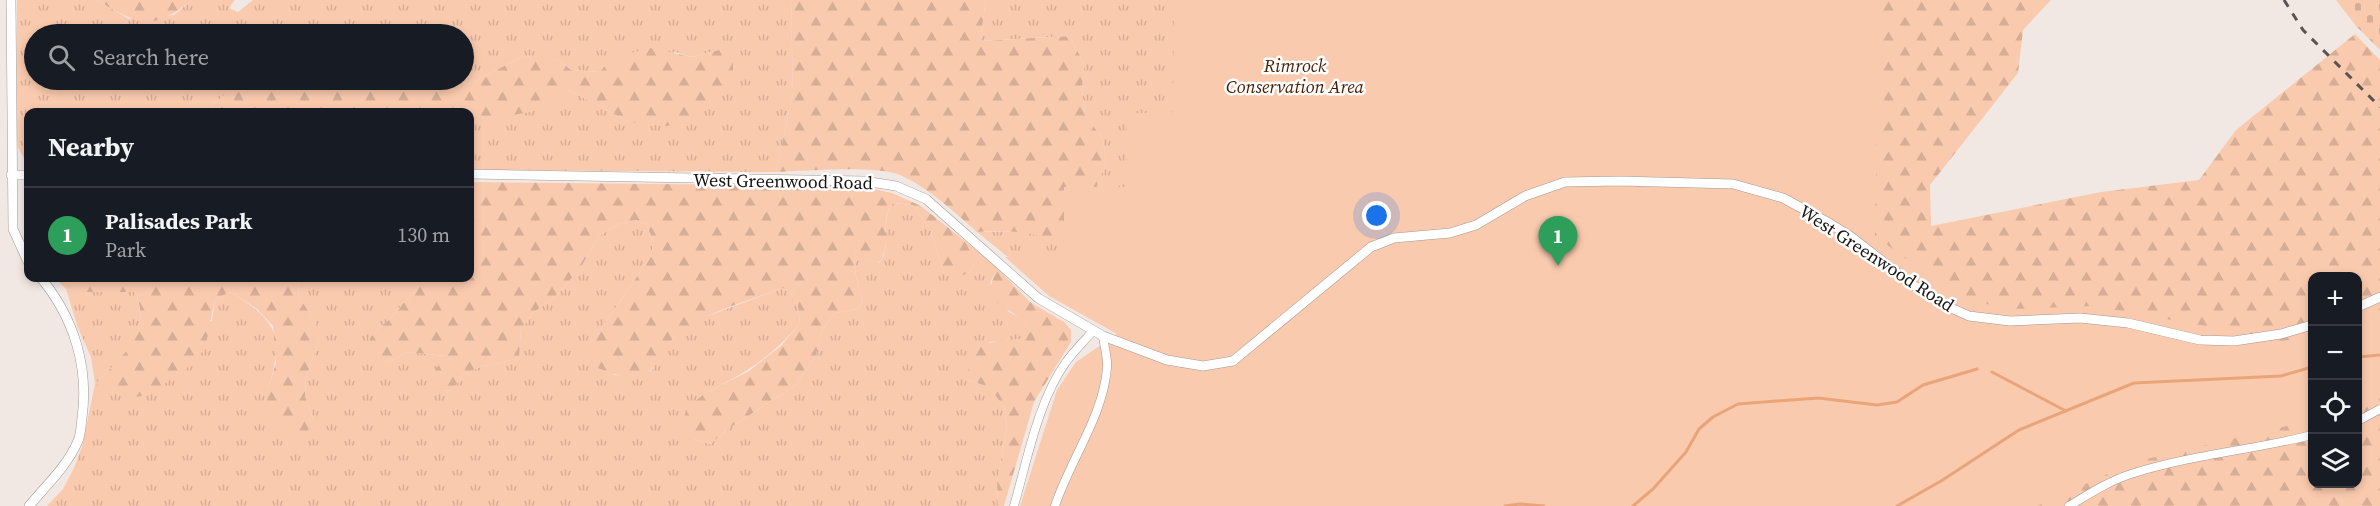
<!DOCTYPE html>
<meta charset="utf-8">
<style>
body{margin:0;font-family:"Source Serif 4",serif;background:#242831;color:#f1f3f6}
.controls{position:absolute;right:18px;bottom:18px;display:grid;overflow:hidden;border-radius:12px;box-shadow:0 3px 9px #0003}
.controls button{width:54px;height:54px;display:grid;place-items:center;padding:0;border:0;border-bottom:2px solid #363941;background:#171b24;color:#f1f3f6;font:30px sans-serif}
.you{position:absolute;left:1377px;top:216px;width:21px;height:21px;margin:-15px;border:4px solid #fff;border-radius:50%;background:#1a73e8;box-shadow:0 0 0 9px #1a73e833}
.badge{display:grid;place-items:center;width:39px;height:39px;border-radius:50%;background:#05749f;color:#fff;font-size:20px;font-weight:700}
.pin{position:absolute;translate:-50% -50px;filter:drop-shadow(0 2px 3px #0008)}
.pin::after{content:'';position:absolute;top:32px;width:21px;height:18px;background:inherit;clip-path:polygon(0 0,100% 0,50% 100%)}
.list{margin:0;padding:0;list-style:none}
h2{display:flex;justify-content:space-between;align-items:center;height:78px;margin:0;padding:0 24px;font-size:26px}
h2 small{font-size:20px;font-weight:400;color:#9ea1a6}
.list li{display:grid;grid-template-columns:39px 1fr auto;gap:18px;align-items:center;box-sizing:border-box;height:96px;padding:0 24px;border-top:2px solid #363941}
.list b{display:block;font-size:22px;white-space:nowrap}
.list p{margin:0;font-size:20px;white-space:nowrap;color:#9ea1a6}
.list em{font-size:20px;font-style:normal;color:#9ea1a6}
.icon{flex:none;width:33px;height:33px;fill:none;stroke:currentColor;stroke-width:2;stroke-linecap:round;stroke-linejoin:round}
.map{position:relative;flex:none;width:2380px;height:506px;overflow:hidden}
.search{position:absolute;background:#171b24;box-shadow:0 3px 9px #0003;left:24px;top:24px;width:450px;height:66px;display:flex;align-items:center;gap:15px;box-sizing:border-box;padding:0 21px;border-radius:33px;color:#9ea1a6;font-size:22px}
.panel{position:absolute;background:#171b24;box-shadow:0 3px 9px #0003;left:24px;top:108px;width:450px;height:174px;border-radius:12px}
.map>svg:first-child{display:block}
.grass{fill:url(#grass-tufts)}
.forest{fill:url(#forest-firs);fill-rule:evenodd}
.cemetery{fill:url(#cemetery-stones)}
.park{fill:#facaae}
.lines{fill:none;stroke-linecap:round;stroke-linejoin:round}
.stream{stroke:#e9a47a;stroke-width:3}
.minor-casing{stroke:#a29993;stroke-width:9}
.tertiary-casing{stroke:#a29993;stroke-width:10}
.minor{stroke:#fff;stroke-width:8}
.tertiary{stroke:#fff;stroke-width:9}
.rail{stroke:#595451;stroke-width:3;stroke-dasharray:8 8;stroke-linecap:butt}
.labels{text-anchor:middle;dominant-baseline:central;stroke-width:5;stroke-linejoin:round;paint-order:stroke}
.park-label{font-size:18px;font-style:italic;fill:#461c00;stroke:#fff}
.street-label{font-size:18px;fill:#161311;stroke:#fff}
</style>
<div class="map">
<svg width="2380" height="506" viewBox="0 0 2380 506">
<defs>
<pattern id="grass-tufts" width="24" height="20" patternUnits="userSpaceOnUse" patternTransform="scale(1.5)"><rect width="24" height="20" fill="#facaae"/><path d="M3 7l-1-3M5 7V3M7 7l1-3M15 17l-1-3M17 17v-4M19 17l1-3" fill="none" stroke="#d6ad95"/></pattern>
<pattern id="forest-firs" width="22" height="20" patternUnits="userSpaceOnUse" patternTransform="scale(1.5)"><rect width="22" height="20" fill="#facaae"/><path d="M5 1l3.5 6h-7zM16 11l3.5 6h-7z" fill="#d6ad95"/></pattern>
<pattern id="cemetery-stones" width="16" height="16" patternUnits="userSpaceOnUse" patternTransform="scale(1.5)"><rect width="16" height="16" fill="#facaae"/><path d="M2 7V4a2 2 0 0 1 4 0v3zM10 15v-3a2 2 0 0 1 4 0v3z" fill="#d6ad95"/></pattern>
</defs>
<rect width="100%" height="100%" fill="#f2e8e3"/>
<g class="grass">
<polygon points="17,0 97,0 129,19 174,15 192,0 235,0 229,8 238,12 253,0 791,0 793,93 776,172 470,170 470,121 551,104 569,90 629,122 716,103 723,90 719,50 692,57 675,52 600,72 571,70 560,61 542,56 522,57 471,83 452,85 442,80 464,80 464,34 420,34 417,24 404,34 34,34 34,80 272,80 253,87 230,90 205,112 28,112 28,165 18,148 17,136"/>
<path d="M 986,0 L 1332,0 C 1324,35 1297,62 1296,98 L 1305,97 L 1321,50 L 1356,17 L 1376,26 L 1391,16 L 1402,0 L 1494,0 L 1392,83 L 1233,272 L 1204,292 L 1177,305 L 1119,305 L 1112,309 L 1101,321 L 1050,291 L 977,232 L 1023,231 L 1050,236 L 1094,252 L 1123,248 L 1201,217 L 1206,189 L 1201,172 L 1190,173 L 1153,194 L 1141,214 L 1101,223 L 1092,217 L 1088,206 L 1106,163 L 1103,139 L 1085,115 L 1082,89 L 1084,64 L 1070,36 L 980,41 Z"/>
<path d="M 893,203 L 913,205 L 931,231 L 944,274 L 969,273 L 981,254 L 997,268 L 990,283 L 1009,312 L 1021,318 L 1027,326 L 1022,339 L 990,342 L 968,380 L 989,387 L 1004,407 L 1007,427 L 997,482 L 998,506 L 47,506 L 63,489 L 74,468 L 82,447 L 95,384 L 91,357 L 78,328 L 66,289 L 76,292 L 135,292 C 152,334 124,356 95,384 L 212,321 L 215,299 L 231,292 C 275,320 286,335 268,388 L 314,421 L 305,396 L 306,378 L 319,339 L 319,328 L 298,295 L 299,284 L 295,278 L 425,278 L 389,320 L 376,330 L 386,364 L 407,352 L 446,356 L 443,391 L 452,390 L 463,375 L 477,368 L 519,358 L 521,329 L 533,313 L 558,294 L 581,267 L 599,236 L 619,224 L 636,220 L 646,224 L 654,242 L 650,258 L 593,340 L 614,375 L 638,376 L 652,370 L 665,348 L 679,332 L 697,320 L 783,288 L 797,298 L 800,323 C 770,359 745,373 704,394 L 693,439 L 710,444 L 731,427 L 796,385 L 816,355 L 822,330 L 835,313 L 857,309 L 863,301 C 858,285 852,267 856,250 L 867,259 L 879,263 C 894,243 878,223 893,203 Z"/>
</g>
<g class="forest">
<path d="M 97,0 L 192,0 C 152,32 138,25 97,0 Z"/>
<path d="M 791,0 L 986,0 L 980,41 L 1070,36 L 1084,64 L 1082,89 L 1085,115 L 1103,139 L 1106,163 L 1089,206 L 1094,252 C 1052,237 1022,228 977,232 C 953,211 929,188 900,175 C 876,165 805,171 776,172 L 793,93 Z"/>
<path d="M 1547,0 L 2051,0 L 2023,30 L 2018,73 L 1930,185 L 1931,226 L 2101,192 L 2199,180 L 2236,130 L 2355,34 L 2380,60 L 2380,506 L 1358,506 ZM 2312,276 L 2358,276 L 2358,484 L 2312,484 Z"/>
<path d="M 650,48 L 692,57 L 719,50 L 733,58 L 733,76 L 716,103 L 688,119 L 667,126 L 629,122 L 569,90 C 563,95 557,101 550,105 C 524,117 496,115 470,121 L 470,112 L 205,112 L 230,90 L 253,87 L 272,80 L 442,80 L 452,85 L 471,83 L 522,57 L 541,55 L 560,61 L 571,70 L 600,72 C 612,56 632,53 650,48 Z"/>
<path d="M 470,182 L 860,186 L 892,193 L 921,206 L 981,254 L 969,273 L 953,278 L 944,274 L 931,231 L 913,205 L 893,203 C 877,224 895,242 878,263 L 867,259 L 856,251 C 852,267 858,285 863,301 L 857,309 L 835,313 L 822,330 L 816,355 L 796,385 L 731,427 L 710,444 L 693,439 L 683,424 L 686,409 L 704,394 L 749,371 L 781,346 L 800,323 L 797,298 L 783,288 C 751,300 709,311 681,331 C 664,343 660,372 638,376 C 625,379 610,373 598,368 L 592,357 L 593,340 L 650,258 L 654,242 L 646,224 L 636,220 L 619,224 L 599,236 L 581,267 L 558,294 L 533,313 L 521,329 L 519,358 L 477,368 L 463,375 L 452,390 L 443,391 L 435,386 L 435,370 L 446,356 L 407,352 L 386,364 L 368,361 L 366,346 L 376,330 L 389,320 L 425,278 L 470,278 Z"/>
<path d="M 997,268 L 1030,302 L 1064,322 L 1071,330 L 1071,342 L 1034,402 L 1004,506 L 998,506 L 997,482 L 1007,427 L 1004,407 L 989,387 L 968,380 C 968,342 990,341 1021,339 L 1027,326 C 1009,302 978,308 997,268 Z"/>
<path d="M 55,278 L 295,278 L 299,284 L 298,295 L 319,328 L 319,339 L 306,378 L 305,396 L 314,421 L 306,433 L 282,431 L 270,416 L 267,406 L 268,388 L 276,363 L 273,326 L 257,309 L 231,292 L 215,299 L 205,349 L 184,371 L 147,395 L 130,398 L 95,384 C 122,357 153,332 135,292 L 76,292 L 66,289 Z"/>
</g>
<polygon class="cemetery" points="2336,0 2380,0 2380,50 2356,26"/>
<g class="park">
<polygon points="1174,0 1879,0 1875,236 1942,285 1972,301 2012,309 2094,306 2205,326 2248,326 2249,350 2312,334 2312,420 2134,462 2037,506 1020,506 1057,390 1076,362 1117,334 1049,296 1005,257 1064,257 1064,187 1126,187 1127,113 1173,113"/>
<polygon points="2380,310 2380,397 2358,407 2358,319"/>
</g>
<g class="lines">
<g class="stream">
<polyline points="2358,357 2380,355"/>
<polyline points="1992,372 2066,411"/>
<polyline points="1505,506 1520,504 1544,506"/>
<polyline points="1633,506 1653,489 1686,452 1699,429 1713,417 1738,404 1818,398 1877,405 1897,402 1923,385 1977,369"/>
<polyline points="1897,506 1941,481 2019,430 2134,383 2281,376 2312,367"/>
</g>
<defs>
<g id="minor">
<polyline points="2358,421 2380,409"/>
<path d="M 1014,506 C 1027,461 1038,401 1066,362 C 1074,351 1084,341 1093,331"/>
<path d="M 1055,506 C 1070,460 1103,417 1107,368 C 1108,358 1104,346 1103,336"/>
<path d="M 2069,506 C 2089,494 2109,481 2131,474 C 2190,455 2253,450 2312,435"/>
</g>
<g id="tertiary">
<polyline points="11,0 13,229 28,262"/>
<polyline points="470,174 864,181 896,186 926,199 1038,298 1103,336 1167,360 1203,366 1233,361 1371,247 1394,238 1450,233 1476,225 1525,196 1565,182 1620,181 1733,184 1783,198 1829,223 1850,236 1913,285 1949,307 1969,316 2010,321 2080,318 2128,323 2200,340 2234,341 2281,334 2312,325"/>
<polyline points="11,175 28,175"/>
<polyline points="2358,307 2380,297"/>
<path d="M 29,506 C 47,484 66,468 78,441 C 81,434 81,425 82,418 C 89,367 74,318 41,278"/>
</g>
</defs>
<use href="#minor" class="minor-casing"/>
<use href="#tertiary" class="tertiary-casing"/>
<use href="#minor" class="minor"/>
<use href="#tertiary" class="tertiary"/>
<polyline class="rail" points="2284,0 2303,30 2380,107"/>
</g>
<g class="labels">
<g class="park-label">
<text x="1295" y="65">Rimrock<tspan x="1295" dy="21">Conservation Area</tspan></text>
</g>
<g class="street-label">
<text transform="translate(783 181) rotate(1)">West Greenwood Road</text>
<text transform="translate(1877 258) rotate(33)">West Greenwood Road</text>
</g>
</g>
</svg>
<div class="controls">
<button>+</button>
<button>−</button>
<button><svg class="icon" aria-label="locate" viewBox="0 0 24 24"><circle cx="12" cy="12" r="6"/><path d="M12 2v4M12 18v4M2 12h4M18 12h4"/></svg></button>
<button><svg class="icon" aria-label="layers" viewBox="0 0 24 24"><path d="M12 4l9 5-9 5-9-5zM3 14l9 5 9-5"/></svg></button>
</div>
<div class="you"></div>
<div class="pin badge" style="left:1558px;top:266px;background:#2e9e5b">1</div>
<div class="search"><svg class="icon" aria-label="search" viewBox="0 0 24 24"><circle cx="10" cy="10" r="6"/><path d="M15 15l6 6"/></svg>Search here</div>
<section class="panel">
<h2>Nearby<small></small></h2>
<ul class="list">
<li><span class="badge" style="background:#2e9e5b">1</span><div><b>Palisades Park</b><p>Park</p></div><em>130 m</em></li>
</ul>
</section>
</div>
